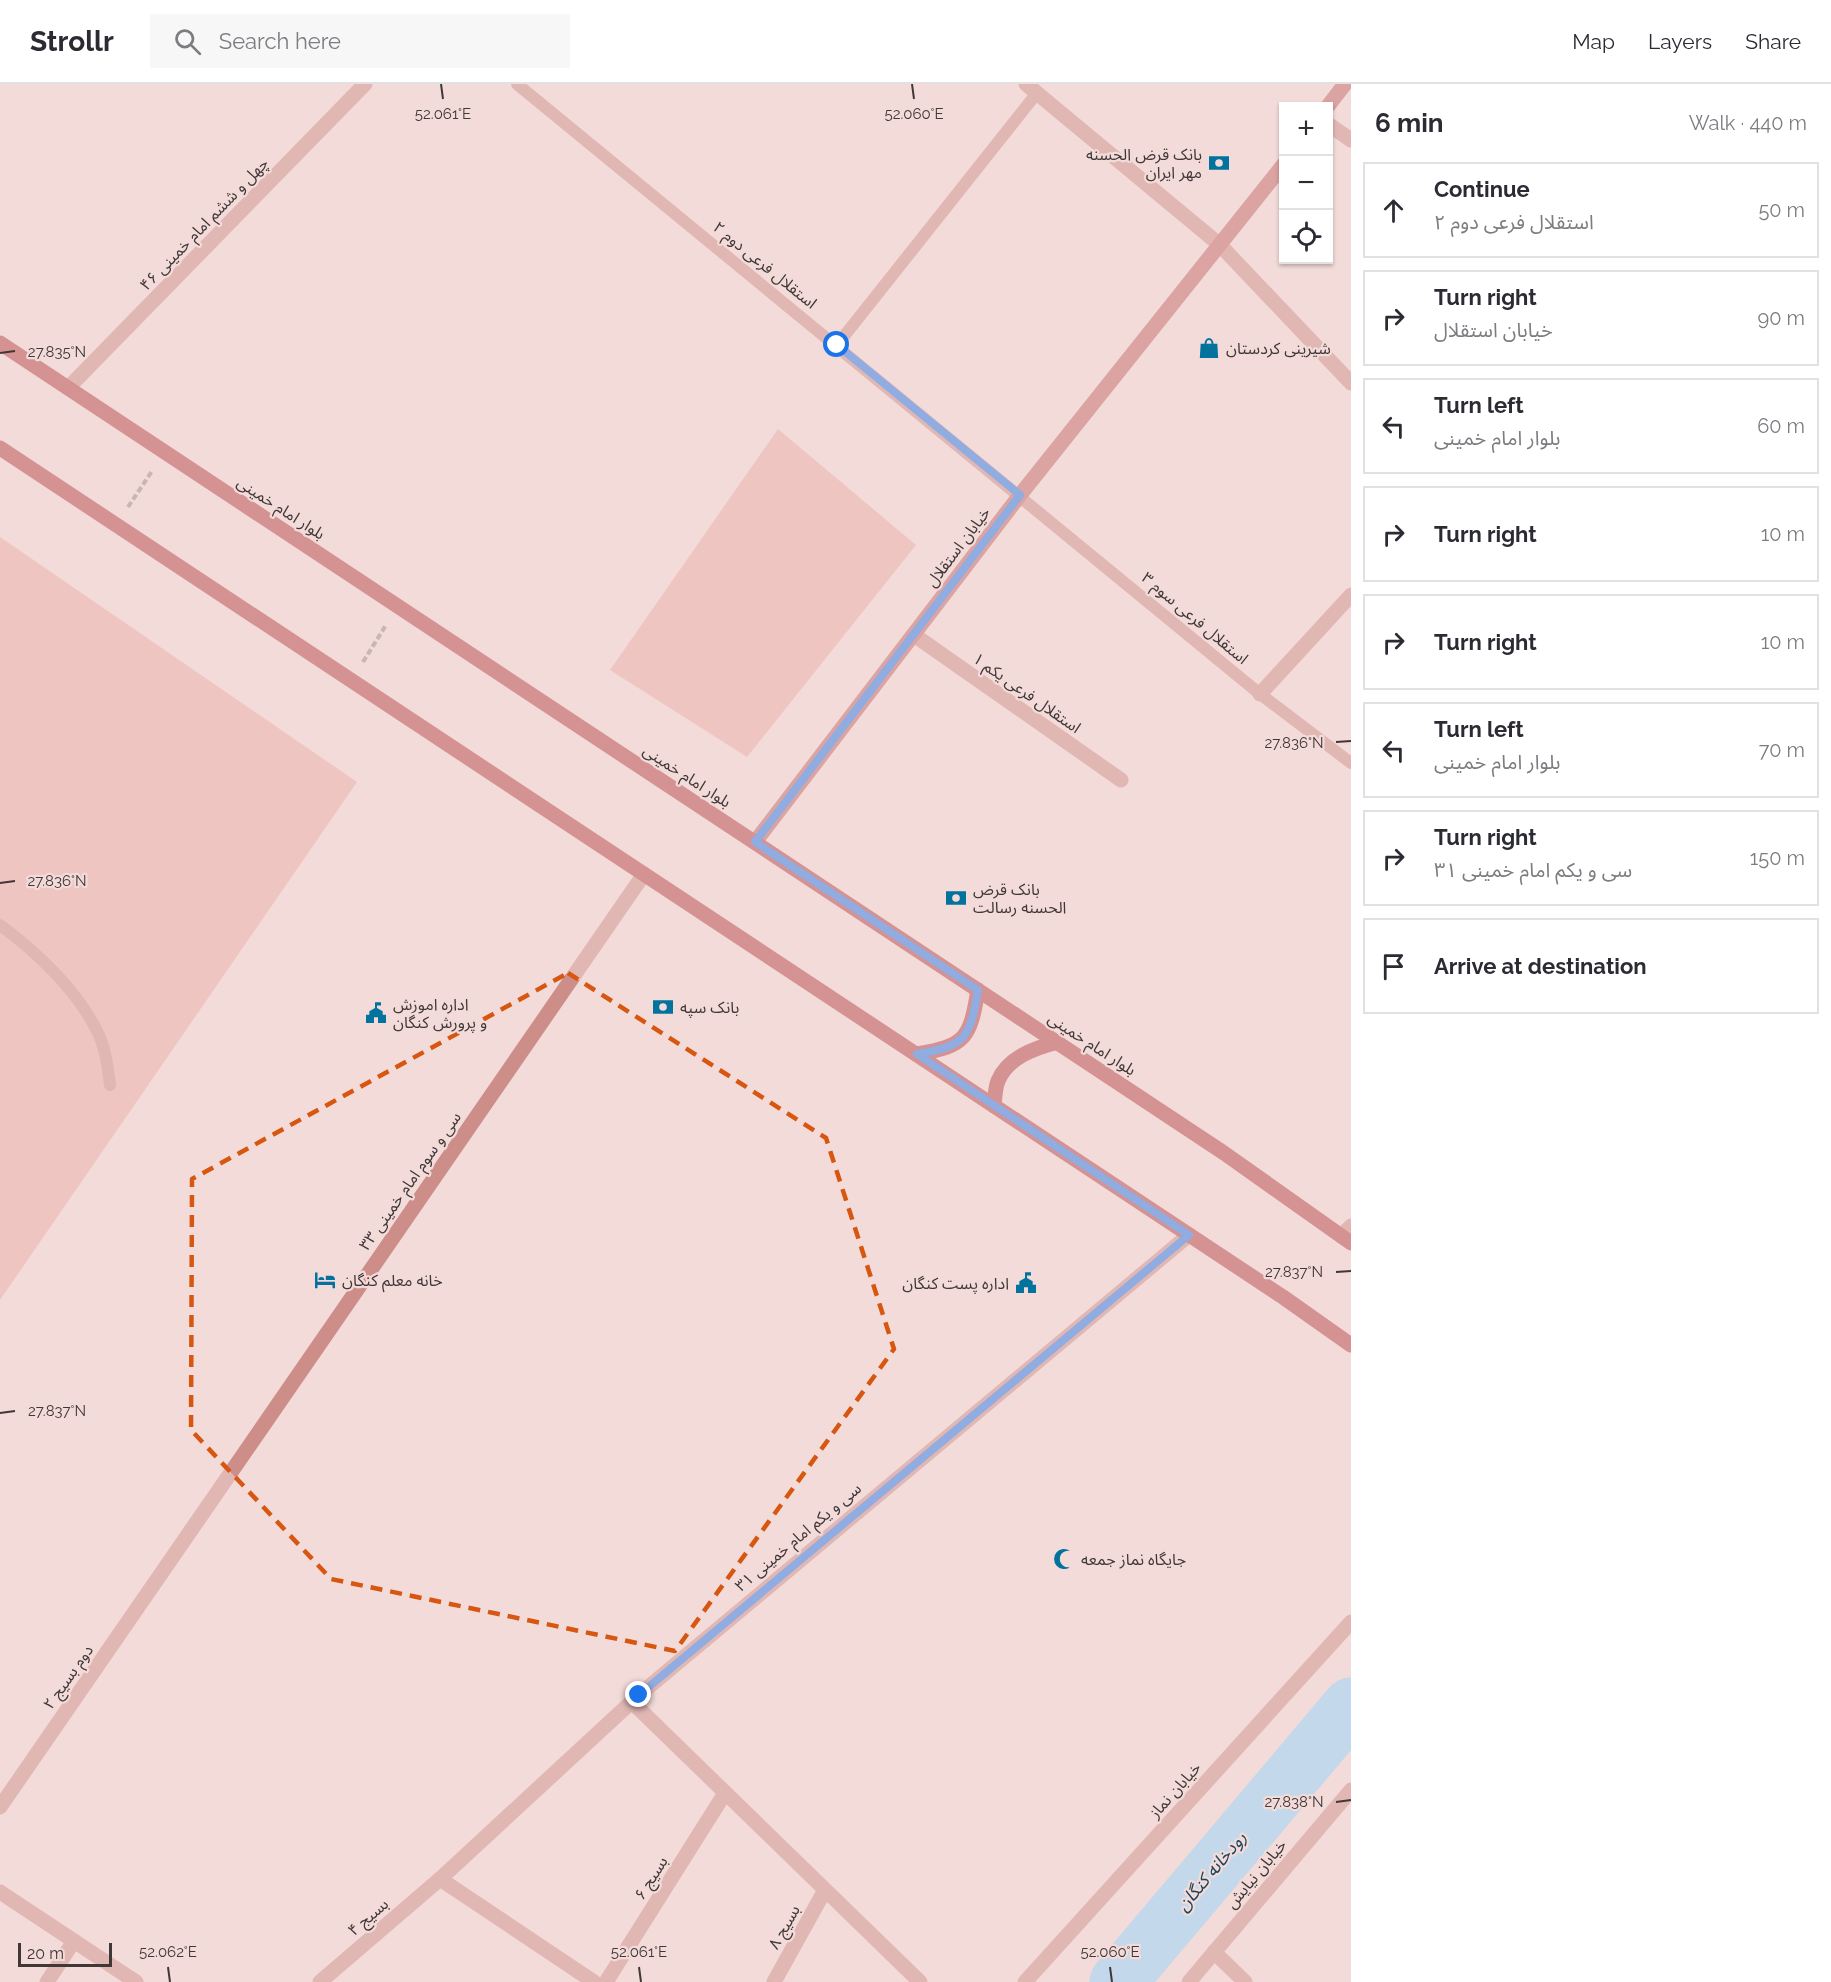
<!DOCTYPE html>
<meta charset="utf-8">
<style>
body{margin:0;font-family:Raleway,"Noto Sans Arabic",sans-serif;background:#f7f7f7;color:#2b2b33}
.controls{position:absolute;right:18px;top:18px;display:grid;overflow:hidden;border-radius:0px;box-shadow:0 2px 4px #0004}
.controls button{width:54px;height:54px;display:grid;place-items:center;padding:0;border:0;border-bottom:2px solid #e1e1e2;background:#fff;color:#2b2b33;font:30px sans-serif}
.scale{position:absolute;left:18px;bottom:15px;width:94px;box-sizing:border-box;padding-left:6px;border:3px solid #403737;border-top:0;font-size:16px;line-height:21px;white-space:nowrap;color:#403737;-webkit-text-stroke:4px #f2dbd9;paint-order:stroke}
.stop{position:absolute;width:18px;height:18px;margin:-14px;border:4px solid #1a73e8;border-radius:50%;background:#fff}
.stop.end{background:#1a73e8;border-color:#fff;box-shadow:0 2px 6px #0008}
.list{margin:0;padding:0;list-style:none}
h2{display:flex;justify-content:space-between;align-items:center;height:78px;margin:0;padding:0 24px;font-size:26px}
h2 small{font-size:20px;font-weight:400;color:#7c7c81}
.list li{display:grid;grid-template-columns:39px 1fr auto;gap:18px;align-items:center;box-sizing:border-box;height:96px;margin:0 12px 12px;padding:0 12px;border:2px solid #e1e1e2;border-radius:0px}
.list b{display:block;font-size:22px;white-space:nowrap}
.list p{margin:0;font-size:20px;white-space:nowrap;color:#7c7c81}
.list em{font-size:20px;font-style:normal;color:#7c7c81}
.icon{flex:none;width:33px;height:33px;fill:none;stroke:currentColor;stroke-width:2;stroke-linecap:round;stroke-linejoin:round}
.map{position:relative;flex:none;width:1351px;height:1898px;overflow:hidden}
header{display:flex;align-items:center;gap:36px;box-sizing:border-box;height:84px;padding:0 30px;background:#fff;border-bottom:2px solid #e1e1e2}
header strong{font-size:28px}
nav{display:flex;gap:33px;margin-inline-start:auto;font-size:21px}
.search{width:420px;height:54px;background:#f7f7f7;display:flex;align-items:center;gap:15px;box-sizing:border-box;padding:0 21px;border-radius:0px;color:#7c7c81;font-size:22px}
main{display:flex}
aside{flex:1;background:#fff}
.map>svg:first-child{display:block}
.green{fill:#ecaba6}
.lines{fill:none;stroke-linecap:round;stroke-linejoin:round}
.river{stroke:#8bd5fe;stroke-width:57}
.path{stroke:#988887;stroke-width:4;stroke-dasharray:6 3;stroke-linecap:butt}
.service{stroke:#cd8d88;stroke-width:12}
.minor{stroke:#cd8d88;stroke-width:15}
.secondary{stroke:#be615d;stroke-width:15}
.primary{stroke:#b03d3d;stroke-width:15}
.route{stroke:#1a73e8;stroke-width:8}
.marked{fill:none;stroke:#d75610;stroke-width:4.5;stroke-dasharray:12 8;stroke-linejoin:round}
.ticks{fill:none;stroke:#403737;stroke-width:2}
.labels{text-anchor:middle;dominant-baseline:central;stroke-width:4.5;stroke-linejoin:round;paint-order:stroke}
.poi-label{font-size:16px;fill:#403737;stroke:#f2dbd9;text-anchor:start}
.street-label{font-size:16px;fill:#403737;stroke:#f2dbd9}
.water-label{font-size:18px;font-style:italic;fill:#1a4459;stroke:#f2dbd9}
.ticks-label{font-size:15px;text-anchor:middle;fill:#403737;stroke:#f2dbd9;stroke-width:4.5;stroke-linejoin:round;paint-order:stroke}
</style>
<header>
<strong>Strollr</strong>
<div class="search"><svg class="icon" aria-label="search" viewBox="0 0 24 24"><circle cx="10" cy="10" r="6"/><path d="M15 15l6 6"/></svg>Search here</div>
<nav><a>Map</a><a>Layers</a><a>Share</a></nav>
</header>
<main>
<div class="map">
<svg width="1351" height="1898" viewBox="0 0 1351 1898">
<rect width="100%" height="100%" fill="#f2dbd9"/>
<g class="green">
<polygon points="778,345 916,461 747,673 610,586"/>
<polygon points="0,453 357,698 0,1216"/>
</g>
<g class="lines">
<polyline class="river" points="1118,1898 1351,1622"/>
<g class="path">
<polyline points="128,423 152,387"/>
<polyline points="363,578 386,541"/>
</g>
<g class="service">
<polyline points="517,0 1260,610 1351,679"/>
<polyline points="837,261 1037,9"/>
<path d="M 0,841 C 38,869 79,908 99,951 C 106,967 108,985 110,1001"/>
</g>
<g class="minor">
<polyline points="1026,0 1220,161 1351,299"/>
<polyline points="1328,40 1351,56"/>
<polyline points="68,304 365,0"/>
<polyline points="914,551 1121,696"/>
<polyline points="1260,610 1351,511"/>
<polyline points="1341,1152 1351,1142"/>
<polyline points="632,1618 920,1898"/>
<polyline points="0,1723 644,790"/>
<polyline points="440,1795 594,1898"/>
<polyline points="0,1808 136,1898"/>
<polyline points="1214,1868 1245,1898"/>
<polyline points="47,1898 74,1857"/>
<polyline points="320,1898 440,1795 639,1611 1189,1151"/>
<polyline points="606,1898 725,1709"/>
<polyline points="774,1898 825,1806"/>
<polyline points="1025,1898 1351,1538"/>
<polyline points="1189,1898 1351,1706"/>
</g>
<g class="secondary">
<polyline points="1328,22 1345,0"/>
<polyline points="755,758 1020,411 1284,80"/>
</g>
<g class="primary">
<polyline points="0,259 1224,1069 1351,1159"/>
<polyline points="0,364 1283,1213 1351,1261"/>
<path d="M 917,970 C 966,962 970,954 978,906"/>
<path d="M 994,1022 C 995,1014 995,1004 998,997 C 1008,973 1035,964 1058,958"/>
</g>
</g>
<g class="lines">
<path class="route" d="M 639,1611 L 1189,1151 L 917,970 C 966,962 970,954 978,906 L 755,758 L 1020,411 L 837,261"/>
</g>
<path d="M0 0H1351V1898H0ZM 568,889 L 826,1054 L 894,1265 L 675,1567 L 331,1495 L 191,1346 L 192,1095 Z" fill="#f2dbd9" fill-opacity=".55" fill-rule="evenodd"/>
<path class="marked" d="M 568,889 L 826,1054 L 894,1265 L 675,1567 L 331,1495 L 191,1346 L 192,1095 Z"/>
<path class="ticks" d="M 441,0 L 443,15M 912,0 L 914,15M 0,269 L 15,267M 1336,658 L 1351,657M 0,799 L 15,797M 1336,1188 L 1351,1187M 0,1329 L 15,1327M 1336,1718 L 1351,1716M 168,1883 L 170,1898M 639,1883 L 641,1898M 1110,1883 L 1112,1898"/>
<defs>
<symbol id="bank-bare" viewBox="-9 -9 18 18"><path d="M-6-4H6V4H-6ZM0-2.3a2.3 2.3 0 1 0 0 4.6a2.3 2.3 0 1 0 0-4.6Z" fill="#03739e" stroke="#f2dbd9" stroke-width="2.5" paint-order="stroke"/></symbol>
<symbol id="shop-bare" viewBox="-9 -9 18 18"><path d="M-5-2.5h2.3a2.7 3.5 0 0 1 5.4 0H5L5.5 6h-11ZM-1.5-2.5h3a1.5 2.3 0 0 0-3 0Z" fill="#03739e" stroke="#f2dbd9" stroke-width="2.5" paint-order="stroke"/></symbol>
<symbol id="civic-bare" viewBox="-9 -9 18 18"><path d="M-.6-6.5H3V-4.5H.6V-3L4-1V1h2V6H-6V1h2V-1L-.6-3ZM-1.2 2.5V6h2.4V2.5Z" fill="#03739e" stroke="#f2dbd9" stroke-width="2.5" paint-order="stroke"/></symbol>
<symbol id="hotel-bare" viewBox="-9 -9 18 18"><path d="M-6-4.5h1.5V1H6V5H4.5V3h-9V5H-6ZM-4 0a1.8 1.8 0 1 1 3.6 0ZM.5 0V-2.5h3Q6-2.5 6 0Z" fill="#03739e" stroke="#f2dbd9" stroke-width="2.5" paint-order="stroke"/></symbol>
<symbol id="mosque-bare" viewBox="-9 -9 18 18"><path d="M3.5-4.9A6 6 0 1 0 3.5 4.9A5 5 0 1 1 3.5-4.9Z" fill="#03739e" stroke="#f2dbd9" stroke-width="2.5" paint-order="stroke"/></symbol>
</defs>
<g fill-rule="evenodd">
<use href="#bank-bare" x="1204" y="64" width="30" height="30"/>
<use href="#shop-bare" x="1194" y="249" width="30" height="30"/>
<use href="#bank-bare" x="941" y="799" width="30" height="30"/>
<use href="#bank-bare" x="648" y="908" width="30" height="30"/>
<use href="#civic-bare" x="361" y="914" width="30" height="30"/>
<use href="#hotel-bare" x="310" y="1181" width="30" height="30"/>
<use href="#civic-bare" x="1011" y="1184" width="30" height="30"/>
<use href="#mosque-bare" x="1049" y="1460" width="30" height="30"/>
</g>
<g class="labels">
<g class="poi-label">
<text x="1202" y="70" text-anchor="end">بانک قرض الحسنه<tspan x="1202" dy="18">مهر ایران</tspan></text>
<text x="1226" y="264">شیرینی کردستان</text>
<text x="973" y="805">بانک قرض<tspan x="973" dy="18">الحسنه رسالت</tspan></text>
<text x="393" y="920">اداره اموزش<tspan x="393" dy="18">و پرورش کنگان</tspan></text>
<text x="680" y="923">بانک سپه</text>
<text x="342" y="1196">خانه معلم کنگان</text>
<text x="1009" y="1199" text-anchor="end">اداره پست کنگان</text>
<text x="1081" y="1475">جایگاه نماز جمعه</text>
</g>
<g class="street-label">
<text transform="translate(204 140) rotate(-46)">چهل و ششم امام خمینی ۴۶</text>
<text transform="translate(765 181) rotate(39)">استقلال فرعی دوم ۲</text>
<text transform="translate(281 424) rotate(33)">بلوار امام خمینی</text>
<text transform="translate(958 463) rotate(-53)">خیابان استقلال</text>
<text transform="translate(1195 534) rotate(40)">استقلال فرعی سوم ۳</text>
<text transform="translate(1027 609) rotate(35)">استقلال فرعی یکم ۱</text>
<text transform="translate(687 692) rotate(33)">بلوار امام خمینی</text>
<text transform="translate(1092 960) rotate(33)">بلوار امام خمینی</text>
<text transform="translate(410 1097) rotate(-55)">سی و سوم امام خمینی ۳۳</text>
<text transform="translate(798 1453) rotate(-40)">سی و یکم امام خمینی ۳۱</text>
<text transform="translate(68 1593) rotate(-55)">دوم بسیج ۲</text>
<text transform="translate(1175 1706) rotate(-48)">خیابان نماز</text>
<text transform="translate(1256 1790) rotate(-50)">خیابان نیایش</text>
<text transform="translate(651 1794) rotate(-58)">بسیج ۶</text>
<text transform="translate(368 1833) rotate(-41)">بسیج ۴</text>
<text transform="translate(784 1843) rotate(-61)">بسیج ۸</text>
</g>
<g class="water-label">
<text transform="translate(1211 1787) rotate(-50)">رودخانه کنگان</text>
</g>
</g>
<g class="ticks-label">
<text x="443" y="35">52.061°E</text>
<text x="914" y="35">52.060°E</text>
<text x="57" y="273">27.835°N</text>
<text x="1294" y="664">27.836°N</text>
<text x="57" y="802">27.836°N</text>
<text x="1294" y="1193">27.837°N</text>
<text x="57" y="1332">27.837°N</text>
<text x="1294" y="1723">27.838°N</text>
<text x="168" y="1873">52.062°E</text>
<text x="639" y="1873">52.061°E</text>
<text x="1110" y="1873">52.060°E</text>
</g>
</svg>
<div class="controls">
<button>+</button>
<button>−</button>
<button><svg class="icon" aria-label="locate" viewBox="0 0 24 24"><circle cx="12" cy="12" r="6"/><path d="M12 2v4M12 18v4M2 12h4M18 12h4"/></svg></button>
</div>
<div class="scale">20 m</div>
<div class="stop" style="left:837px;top:261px"></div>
<div class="stop end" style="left:639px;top:1611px"></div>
</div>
<aside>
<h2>6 min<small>Walk · 440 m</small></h2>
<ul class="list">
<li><svg class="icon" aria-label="ahead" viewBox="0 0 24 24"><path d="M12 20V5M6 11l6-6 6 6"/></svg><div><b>Continue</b><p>استقلال فرعی دوم ۲</p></div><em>50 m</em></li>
<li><svg class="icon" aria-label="right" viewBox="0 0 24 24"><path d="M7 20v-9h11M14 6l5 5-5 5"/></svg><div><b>Turn right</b><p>خیابان استقلال</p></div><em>90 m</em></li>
<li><svg class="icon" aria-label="left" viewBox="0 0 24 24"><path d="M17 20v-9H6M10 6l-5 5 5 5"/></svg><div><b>Turn left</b><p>بلوار امام خمینی</p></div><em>60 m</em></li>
<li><svg class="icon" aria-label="right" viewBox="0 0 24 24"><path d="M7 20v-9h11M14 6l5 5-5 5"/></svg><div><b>Turn right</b></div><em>10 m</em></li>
<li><svg class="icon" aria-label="right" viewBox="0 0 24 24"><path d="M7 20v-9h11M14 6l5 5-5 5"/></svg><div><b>Turn right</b></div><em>10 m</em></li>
<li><svg class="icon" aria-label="left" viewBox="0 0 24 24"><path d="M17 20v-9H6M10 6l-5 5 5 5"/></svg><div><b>Turn left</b><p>بلوار امام خمینی</p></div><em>70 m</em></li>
<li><svg class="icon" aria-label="right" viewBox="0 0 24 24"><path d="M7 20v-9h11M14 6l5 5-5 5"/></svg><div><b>Turn right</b><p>سی و یکم امام خمینی ۳۱</p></div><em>150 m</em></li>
<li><svg class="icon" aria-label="arrive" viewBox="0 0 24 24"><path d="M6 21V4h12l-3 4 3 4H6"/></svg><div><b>Arrive at destination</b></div></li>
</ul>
</aside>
</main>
